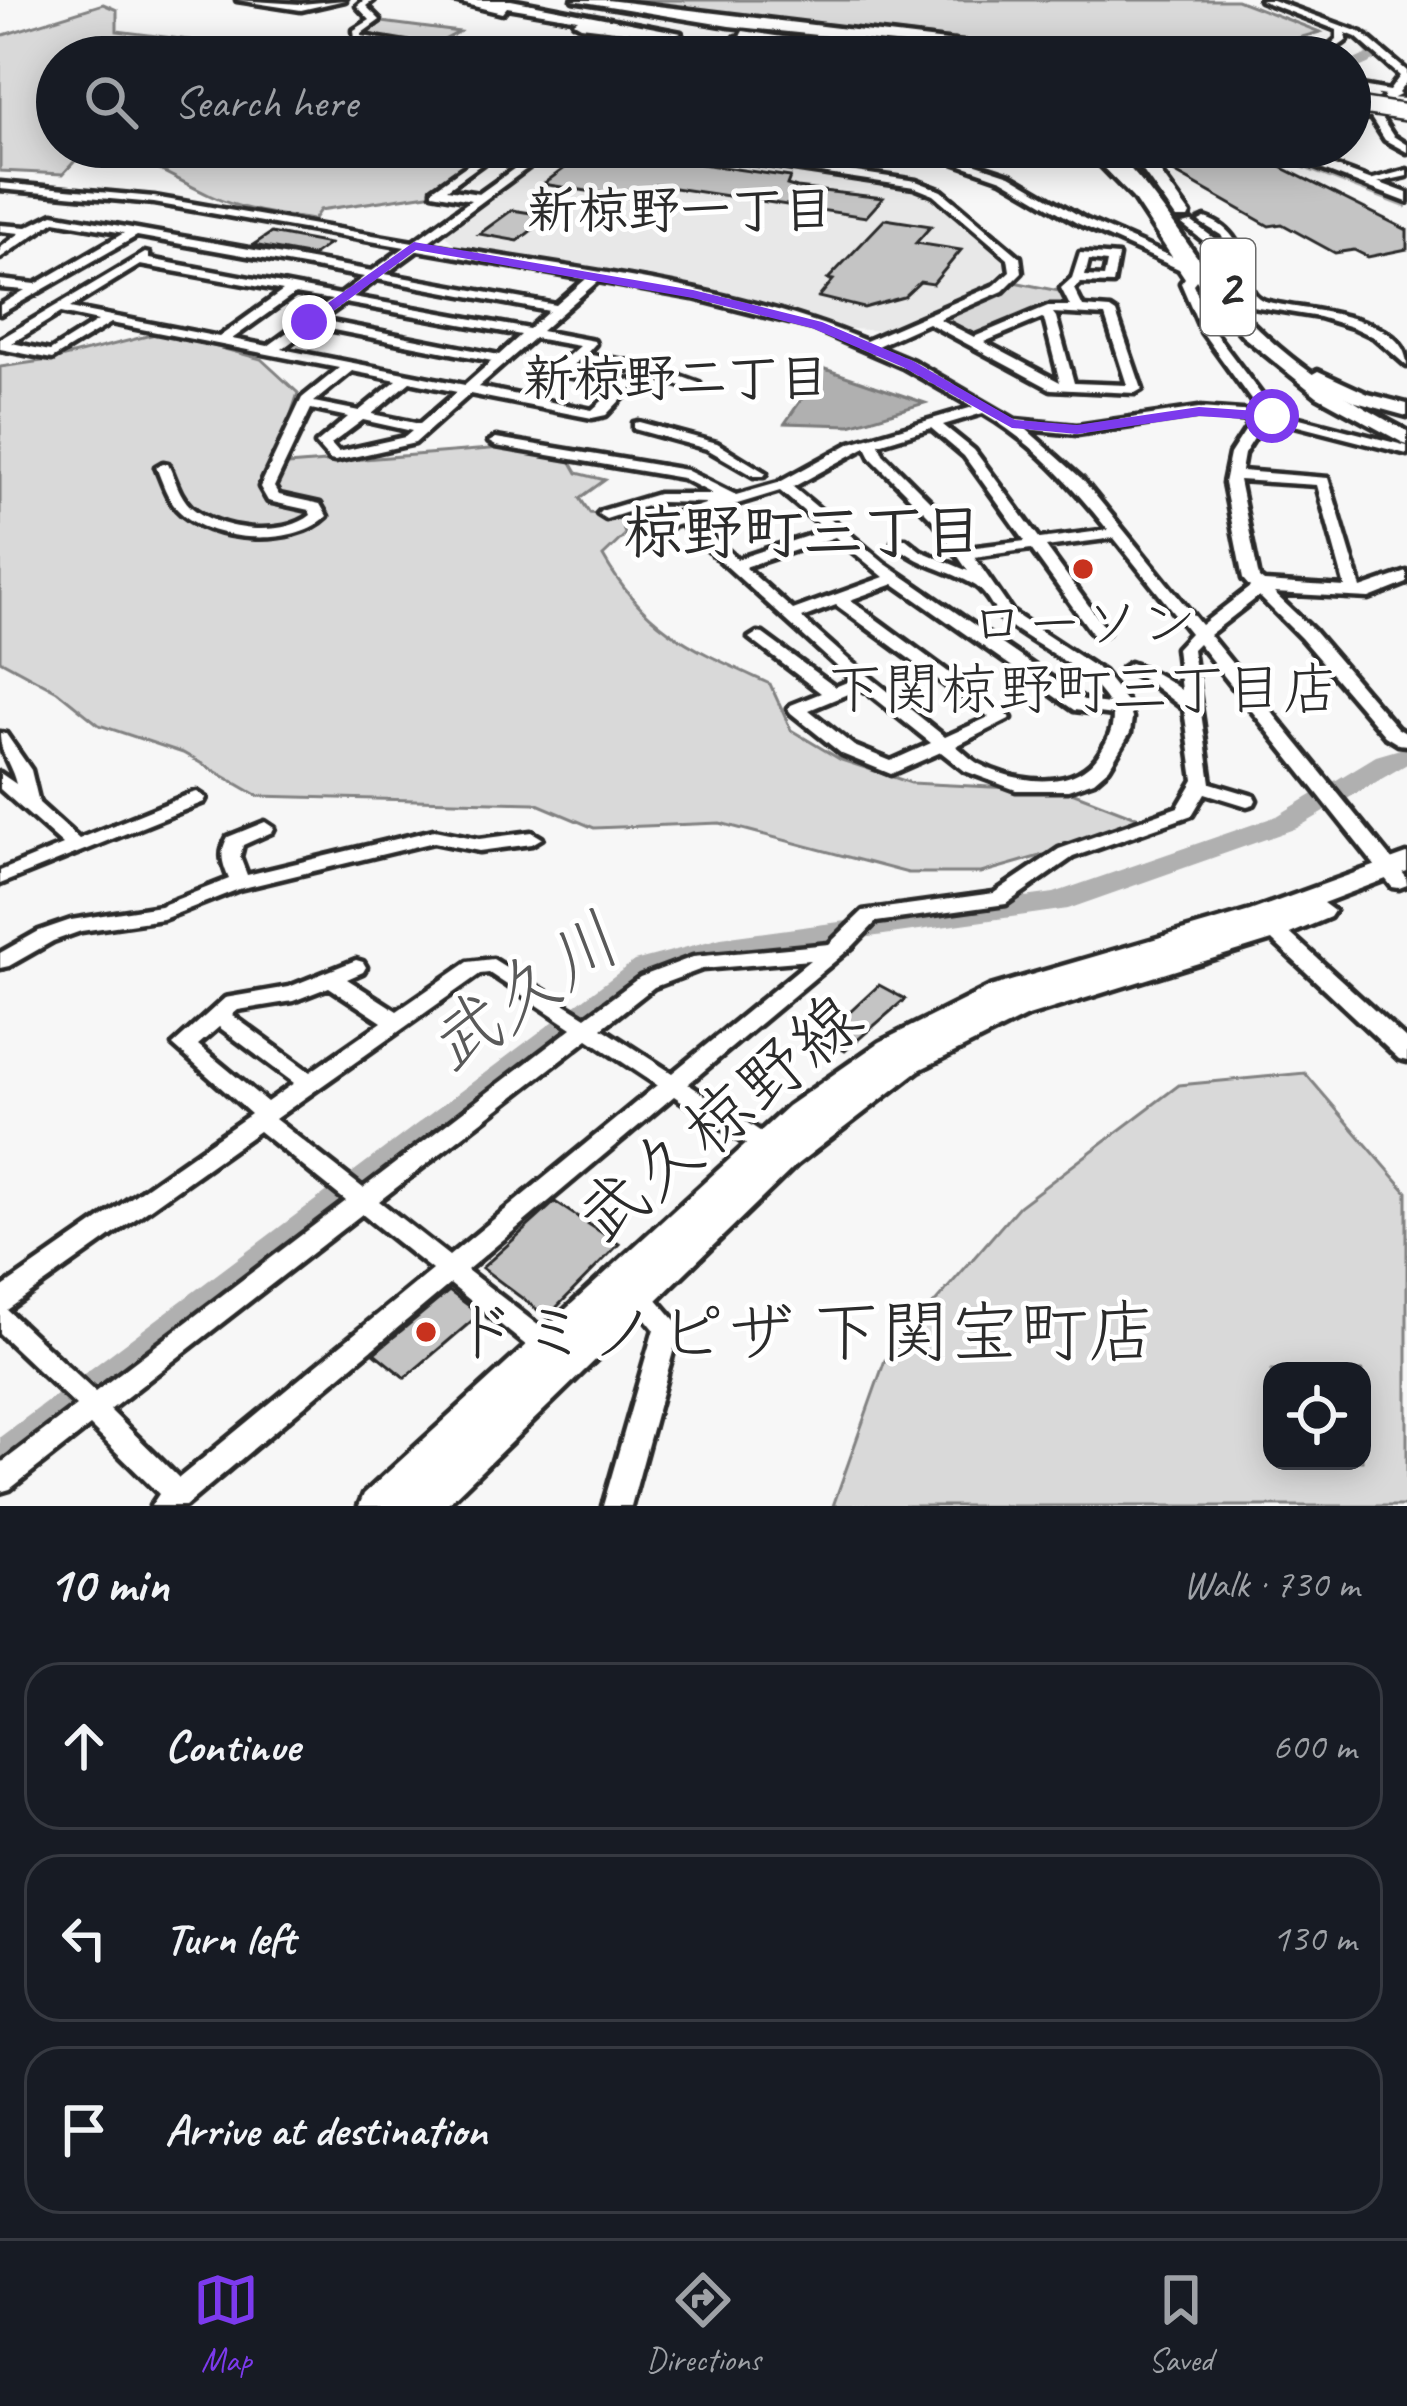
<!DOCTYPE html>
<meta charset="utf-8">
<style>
body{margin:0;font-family:Caveat,"Klee One",sans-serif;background:#20242c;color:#f1f3f6}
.controls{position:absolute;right:36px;bottom:36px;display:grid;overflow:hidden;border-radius:24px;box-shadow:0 6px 30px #0003}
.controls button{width:108px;height:108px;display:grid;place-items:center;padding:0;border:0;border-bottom:3px solid #363941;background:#171b24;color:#f1f3f6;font:60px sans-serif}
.stop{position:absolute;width:36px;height:36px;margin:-27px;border:9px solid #7c3aed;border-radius:50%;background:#fff}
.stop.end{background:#7c3aed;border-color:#fff;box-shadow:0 3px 12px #0008}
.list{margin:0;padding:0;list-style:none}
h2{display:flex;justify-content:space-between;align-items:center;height:156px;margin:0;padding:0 48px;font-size:51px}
h2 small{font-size:39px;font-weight:400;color:#9ea1a6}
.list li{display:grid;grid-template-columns:78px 1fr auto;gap:36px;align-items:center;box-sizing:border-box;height:168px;margin:0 24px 24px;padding:0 24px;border:3px solid #363941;border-radius:36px}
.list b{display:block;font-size:45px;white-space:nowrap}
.list em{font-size:39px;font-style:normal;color:#9ea1a6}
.icon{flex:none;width:66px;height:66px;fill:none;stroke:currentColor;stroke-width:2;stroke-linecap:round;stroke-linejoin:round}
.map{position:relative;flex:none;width:1407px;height:1506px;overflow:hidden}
.search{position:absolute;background:#171b24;box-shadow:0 6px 30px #0003;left:36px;right:36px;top:36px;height:132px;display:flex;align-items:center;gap:30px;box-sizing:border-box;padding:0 42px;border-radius:66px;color:#9ea1a6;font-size:45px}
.sheet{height:732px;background:#171b24}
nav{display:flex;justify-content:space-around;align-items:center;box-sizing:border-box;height:168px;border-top:3px solid #363941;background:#171b24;font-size:33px;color:#9ea1a6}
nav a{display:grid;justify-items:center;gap:6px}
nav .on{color:#7c3aed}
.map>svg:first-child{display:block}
.built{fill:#e8e8e8}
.green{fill:#d9d9d9;stroke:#828282;stroke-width:3;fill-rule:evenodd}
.water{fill:#b0b0b0;stroke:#7b7b7b;stroke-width:3}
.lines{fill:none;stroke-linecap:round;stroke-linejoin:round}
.river{fill:#b0b0b0;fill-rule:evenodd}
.building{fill:#c4c4c4;stroke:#2b2b2b;stroke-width:3}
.minor-tunnel{stroke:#cecece;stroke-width:12;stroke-dasharray:12 6;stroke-linecap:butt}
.minor-casing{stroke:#2b2b2b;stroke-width:9}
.major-casing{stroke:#2b2b2b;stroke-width:9}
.highway-casing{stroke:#2b2b2b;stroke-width:9}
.minor{fill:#fff;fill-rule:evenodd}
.major{fill:#fff;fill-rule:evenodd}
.highway{fill:#fff;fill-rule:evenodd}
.highway-bridge-casing{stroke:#2b2b2b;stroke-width:20;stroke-linecap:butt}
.highway-bridge{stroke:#fff;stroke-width:15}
.route{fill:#7c3aed}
.poi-dot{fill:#c8321e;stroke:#fff;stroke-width:4.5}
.labels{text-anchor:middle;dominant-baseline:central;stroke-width:10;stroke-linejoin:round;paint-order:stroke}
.far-neighbourhood-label{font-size:51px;font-weight:bold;fill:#2b2b2b;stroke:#fff}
.shield{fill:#fff;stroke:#6b6b6b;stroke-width:3}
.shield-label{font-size:54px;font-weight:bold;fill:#2b2b2b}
.poi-label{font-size:57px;fill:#2b2b2b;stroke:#fff}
.neighbourhood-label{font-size:60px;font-weight:bold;fill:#2b2b2b;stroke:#fff}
.near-street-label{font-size:69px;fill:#2b2b2b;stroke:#fff}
.near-poi-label{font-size:69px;fill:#2b2b2b;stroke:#fff;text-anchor:start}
.near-water-label{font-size:72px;font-style:italic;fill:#5a5a5a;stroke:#fff}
</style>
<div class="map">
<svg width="1407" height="1506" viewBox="0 0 1407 1506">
<rect width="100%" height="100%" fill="#f7f7f7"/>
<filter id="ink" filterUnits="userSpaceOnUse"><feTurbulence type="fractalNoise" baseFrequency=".00833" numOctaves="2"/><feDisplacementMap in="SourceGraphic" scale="24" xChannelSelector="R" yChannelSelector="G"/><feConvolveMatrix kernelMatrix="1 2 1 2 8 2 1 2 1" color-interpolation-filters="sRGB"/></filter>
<g filter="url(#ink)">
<polygon class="built" points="560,147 647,147 922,191 997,249 1006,267 986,287 884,331 851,329 718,292 454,244 445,233"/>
<g class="green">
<polygon points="618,0 1237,0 1320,32 1253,51 1109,57"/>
<path d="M 103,4 L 117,10 L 117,31 L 244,47 L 265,57 L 57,57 L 57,147 L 497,147 L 428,194 L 320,210 L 313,220 C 281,215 240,210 211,196 C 152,168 146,153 75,161 L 63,174 L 0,171 L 0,36 Z"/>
<polygon points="382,22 459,32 431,47 364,36"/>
<polygon points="1014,282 1064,292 1066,307 980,336 939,321"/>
<path d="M 163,332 L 261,359 L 298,393 L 274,466 L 515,447 L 568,457 L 577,473 L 605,480 L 580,498 L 590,513 L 621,517 L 625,535 L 603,556 C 645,631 696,650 770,684 L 791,730 L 841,760 L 911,783 L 1069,791 L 1139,818 L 1092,841 L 981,873 L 908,873 L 720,823 L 594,828 L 535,803 L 258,796 L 183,753 L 99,725 L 57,691 L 0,660 L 0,367 L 56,359 Z"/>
<path d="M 1305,1073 L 1407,1192 L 1407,1506 L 833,1506 L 885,1360 L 1019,1206 L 1179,1085 ZM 1272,1371 L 1362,1371 L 1362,1461 L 1272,1461 Z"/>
</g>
<polygon class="water" points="816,366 925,403 850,425 785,423 803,397 786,378"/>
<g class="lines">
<g class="river">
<polygon points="1339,23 1372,33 1371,42 1381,58 1350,72 1350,62 1367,54 1357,43 1359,38 1334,30"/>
<polygon points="1285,156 1297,156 1407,198 1407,209 1285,162"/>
<polygon points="1407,747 1407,764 1297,828 1068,909 721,958 656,977 14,1473 0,1478 0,1437 634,961 721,938 1054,893 1277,816 1376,756"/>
</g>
</g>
<g class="building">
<polygon points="592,148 790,177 787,185 797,188 883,198 866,217 655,185 637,199 543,184"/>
<polygon points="1240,154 1264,166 1275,164 1407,230 1407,249 1368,257 1354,250 1335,253 1282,224 1269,226 1165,167"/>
<polygon points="512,210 550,216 518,241 479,234"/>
<polygon points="885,219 931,226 916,243 961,250 933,284 920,282 904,297 864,308 819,297 833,280 828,279"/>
<polygon points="271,233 329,244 312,256 253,245"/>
<polygon points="879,985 905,999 845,1051 822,1038"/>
<polygon points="555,1202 619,1244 547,1317 482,1268"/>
<polygon points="449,1291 480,1314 405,1378 374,1353"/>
</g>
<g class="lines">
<polyline class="minor-tunnel" points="1161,222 1205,221"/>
<defs>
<g id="minor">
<polygon points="237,0 301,4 345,0 301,10"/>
<polygon points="364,0 374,0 366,6 380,20 362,33 362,36 487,57 464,57 355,40 354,30 370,20 357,6"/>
<path d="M 1260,0 L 1272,0 L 1362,33 L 1407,71 L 1407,81 L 1398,93 L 1400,95 L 1394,98 L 1380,116 L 1393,136 L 1407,145 L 1407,152 L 1385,140 L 1371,118 L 1350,115 L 1350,109 L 1372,113 L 1385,96 L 1350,90 L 1350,84 L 1389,91 L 1400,76 L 1356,37 L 1346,33 L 1347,40 C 1325,60 1280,57 1251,57 L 1330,45 L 1337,39 L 1337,30 Z"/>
<path d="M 523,40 L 626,54 L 631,57 C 597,57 565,49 532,47 C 518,46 510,57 495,57 Z"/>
<path d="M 493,147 L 505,147 L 447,189 L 479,194 L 544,147 L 556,147 L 425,244 C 567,268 734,285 866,341 L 995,285 L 1010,271 L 1008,258 L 934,195 L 914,187 L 667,150 L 662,147 L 688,147 L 916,181 L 942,191 L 1020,257 L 1022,272 L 1003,291 L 939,319 L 974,337 L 1048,306 L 1070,306 L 1061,288 L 1072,278 L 1080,253 L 1118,256 L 1113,284 L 1081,283 L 1074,289 L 1083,307 L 1110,309 L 1116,313 L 1142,389 L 1135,393 L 1051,389 L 928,323 L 877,346 L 913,361 L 1015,420 L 1077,426 L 1199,408 L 1256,412 L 1251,400 L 1202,332 L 1181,283 L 1185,278 L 1179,269 L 1077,223 L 1002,179 L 910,147 L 925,147 L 1010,175 L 1085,219 L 1172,257 L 1133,198 L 1092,156 L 1034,150 L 1029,147 L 1108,152 L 1109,154 L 1106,157 C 1144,191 1171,235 1197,279 L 1193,284 L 1214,332 L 1263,397 L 1269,410 L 1407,446 L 1407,454 L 1267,418 L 1244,454 L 1241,471 L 1328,478 L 1361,588 L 1407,572 L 1407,583 L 1369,598 L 1274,593 L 1313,630 L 1397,728 L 1407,734 L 1407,745 L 1398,744 L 1385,736 L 1301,638 L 1259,596 L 1209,635 L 1406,877 L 1407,885 L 1399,888 L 1392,887 L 1198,643 L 1192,649 L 1211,783 L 1254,796 L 1256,800 L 1254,804 L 1247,806 L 1205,793 L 1192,815 L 1073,857 L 1006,904 L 876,922 L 853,946 L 688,1084 L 772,1139 L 775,1145 L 772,1151 L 764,1154 L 756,1151 L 674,1096 L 467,1270 L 561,1343 L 565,1351 L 561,1359 L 552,1362 L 543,1359 L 450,1284 L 185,1506 L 151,1506 L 159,1494 L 90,1426 L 10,1489 L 0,1492 L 0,1464 L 76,1406 L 0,1334 L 0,1289 L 251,1114 L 173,1045 L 225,998 L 289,987 L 356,960 L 363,962 L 366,967 L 363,972 L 347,979 L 397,1011 L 468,962 L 493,959 L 586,1017 L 640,977 L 693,957 L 829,944 L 863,911 L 994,893 L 1059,849 L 1178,807 L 1194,780 L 1184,709 L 1147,681 L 1122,668 L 1130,663 C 1150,669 1165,678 1181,690 L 1176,648 L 1190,633 L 1114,538 L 1046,547 L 1108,632 L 1100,637 L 1094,636 L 1031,549 L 974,557 L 1013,613 L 1103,672 L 1126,701 L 1132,718 L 1130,733 L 1109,768 L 1094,781 L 1068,790 L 1016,790 L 965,771 L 941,752 L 891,774 L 842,754 L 791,713 L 788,709 L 791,705 L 821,693 L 749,638 L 757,633 L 763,634 L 835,687 L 852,680 L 680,524 L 644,534 L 636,529 L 639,526 L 708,503 L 659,502 L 606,519 L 598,514 L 601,511 L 658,494 L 713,494 L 682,478 L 496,446 L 489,442 L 496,438 L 686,470 L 736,495 L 778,483 L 851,443 L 973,407 L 903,367 L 813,328 L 693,298 L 598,281 L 541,331 L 594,341 L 595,344 L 586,354 L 655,367 L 699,383 L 699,389 L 689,389 L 647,373 L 579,360 L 569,369 L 629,380 L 636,384 L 606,415 L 592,418 L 470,394 L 415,443 L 335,461 L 330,460 L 316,444 L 348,417 L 311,409 L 274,487 L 279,495 L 320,504 L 327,516 C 295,548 208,543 177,509 C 167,498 162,481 156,467 L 163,463 L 168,464 C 175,478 179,496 191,507 C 219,531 282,538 311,515 L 309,510 L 268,501 L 260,487 L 302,398 L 339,368 L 111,323 L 52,359 L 0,349 L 0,339 L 145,253 L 149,254 L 149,259 L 340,295 L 364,277 L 137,236 L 0,314 L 0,305 L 25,290 L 0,288 L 0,280 L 36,284 L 124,233 L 55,221 L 0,258 L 0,248 L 20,233 L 0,231 L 0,225 L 27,227 L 53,214 L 372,271 L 405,247 L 154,203 L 0,189 L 0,183 L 154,197 L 413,242 L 471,200 L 433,193 L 433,189 ZM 418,250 L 586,279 L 556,305 L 385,274 ZM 1089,260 L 1107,262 L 1104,277 L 1085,276 ZM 140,265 L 283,291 L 219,337 L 70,308 ZM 377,279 L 549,311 L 529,329 L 353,297 ZM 295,294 L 332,300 L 268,346 L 232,339 ZM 345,303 L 521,335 L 499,355 L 321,320 ZM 61,313 L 98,321 L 50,351 L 12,343 ZM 1053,313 L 1105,316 L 1127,385 L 1074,383 L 1056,317 ZM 1042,318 L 1044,319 L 1060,382 L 984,342 ZM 313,326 L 492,361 L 465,385 L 282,349 ZM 534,338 L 579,346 L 523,396 L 478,387 ZM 352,371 L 397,380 L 359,411 L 314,402 ZM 562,375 L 619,386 L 592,410 L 536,399 ZM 410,382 L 457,392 L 420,424 L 372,414 ZM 983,413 C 1033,442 1072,485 1108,530 L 1040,539 L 974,450 L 943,425 ZM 1199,416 L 1252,420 L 1230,454 L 1224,483 L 1243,579 L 1250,587 L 1201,625 L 1082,479 L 1026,429 L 1077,434 ZM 363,420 L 412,431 L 405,437 L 338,452 L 331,444 ZM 931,428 L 964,456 L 1025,541 L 968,548 L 945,516 L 883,454 L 879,444 ZM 866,447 L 872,459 L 935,522 L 968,571 L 921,551 L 906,539 L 896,539 L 893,542 C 917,566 949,569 976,586 C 989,595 994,613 1006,623 C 1041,650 1085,666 1109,704 L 1085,701 L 884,563 L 793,487 ZM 1239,480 L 1317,485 L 1345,587 L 1264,582 L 1259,578 ZM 780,491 L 826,530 L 737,559 L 691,518 ZM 835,537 L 884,577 L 793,610 L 745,567 ZM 894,584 L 1074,710 L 1113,715 C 1113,730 1109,738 1101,751 C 1077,793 1016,783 979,764 C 970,759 963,751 956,746 L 1011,718 L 850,600 ZM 836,605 L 989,717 L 945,737 L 849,660 L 802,618 ZM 862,688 L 931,743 L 891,761 L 854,746 L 809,710 ZM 810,960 L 672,1073 L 602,1028 L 654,987 L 702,969 ZM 489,973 L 572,1028 L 363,1188 L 275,1119 L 480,974 ZM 329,987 L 382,1022 L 310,1072 L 232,1015 L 238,1010 L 293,1001 ZM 219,1027 L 294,1083 L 267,1102 L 198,1045 ZM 588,1039 L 657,1085 L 449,1256 L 379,1201 ZM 259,1131 L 346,1201 L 95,1392 L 7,1310 ZM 362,1214 L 432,1270 L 179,1478 L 110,1410 Z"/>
<polygon points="1407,170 1407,176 1367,185 1362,182"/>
<path d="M 1205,218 C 1259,236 1235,292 1265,301 C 1302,312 1407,312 1407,366 L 1374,337 L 1355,328 L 1319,317 L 1252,306 L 1238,291 L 1233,260 L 1228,260 L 1182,224 L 1192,222 L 1230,250 L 1221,235 L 1201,223 L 1199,221 Z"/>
<polygon points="639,422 717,443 766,473 764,476 754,476 707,449 634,429 634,423"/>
<path d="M 0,733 L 6,734 L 31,770 L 39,803 L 79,839 L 190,794 L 197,792 L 206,798 L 204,802 L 0,884 L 0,871 L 63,845 L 0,789 L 0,773 L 16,784 C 11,763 0,755 0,733 Z"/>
<path d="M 265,822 L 274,828 L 272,832 L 243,845 L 240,857 L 247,875 L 434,830 L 479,839 L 532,832 L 542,838 L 532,844 L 479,851 L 434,842 L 239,889 L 163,919 L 81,931 L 53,941 L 9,966 L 0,968 L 0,953 L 39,931 L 71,920 L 160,906 L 229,879 C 222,862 219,853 228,837 Z"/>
<polygon points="1265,915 1272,917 1407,1040 1407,1061 1399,1059 1258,927 1255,922 1258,917"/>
<polygon points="640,1287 649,1290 680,1326 631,1506 603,1506 654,1329 628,1297 631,1290"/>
</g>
<g id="major">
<polygon points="743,31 889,53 895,57 864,57 739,38"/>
<polygon points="1263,147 1283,147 1407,193 1407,202"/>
<polygon points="1318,371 1368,394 1407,404 1407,416 1356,402 1312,380 1309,376"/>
<polygon points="1407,854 1407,871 1323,903 1334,911 1330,917 1285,936 1025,1017 919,1070 796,1165 445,1506 359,1506 364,1494 788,1106 880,1042 990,987 1250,911"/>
</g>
<g id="highway">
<polygon points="449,0 511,0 681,33 674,37 581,26 574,22 578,19 507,7 502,13"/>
<polygon points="573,0 607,0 1079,57 1031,57 729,26"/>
<polygon points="736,37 845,53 852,57 816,57 731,44"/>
<polygon points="1350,90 1377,94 1379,97 1372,101 1350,98"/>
<polygon points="1388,98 1407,99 1407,107 1388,104"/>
<path d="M 1091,147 L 1108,147 C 1153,187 1181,238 1218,285 C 1269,349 1335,394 1407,431 L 1407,445 L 1317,396 L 1245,338 L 1203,290 L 1140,199 Z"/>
<polygon points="1126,147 1142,147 1190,214 1188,218 1176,218"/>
<polygon points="1251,147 1286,147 1295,152 1287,157"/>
</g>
</defs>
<use href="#minor" class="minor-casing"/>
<use href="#major" class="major-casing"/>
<use href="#highway" class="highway-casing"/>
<use href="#minor" class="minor"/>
<use href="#major" class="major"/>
<use href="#highway" class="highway"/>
<defs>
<polyline id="highway-bridge" points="1363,106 1407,113"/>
</defs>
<use href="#highway-bridge" class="highway-bridge-casing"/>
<use href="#highway-bridge" class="highway-bridge"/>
</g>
</g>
<polygon class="route" points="414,242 693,290 822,322 913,361 1015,420 1077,425 1199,407 1272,412 1280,416 1272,421 1199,416 1077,434 1012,428 903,367 812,328 693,298 416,250 314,325 304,325 304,320"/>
<g class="poi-dot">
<circle cx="1083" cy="569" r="12"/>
<circle cx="426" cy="1332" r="12"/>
</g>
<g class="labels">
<g class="far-neighbourhood-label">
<text x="680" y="210">新椋野一丁目</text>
<text x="676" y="378">新椋野二丁目</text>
</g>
<rect class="shield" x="1201" y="239" width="54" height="96" rx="9"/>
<g class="shield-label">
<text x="1228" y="287">2</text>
</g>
<g class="poi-label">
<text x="1083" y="623">ローソン<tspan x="1083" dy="66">下関椋野町三丁目店</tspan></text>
</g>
<g class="neighbourhood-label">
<text x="803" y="532">椋野町三丁目</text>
</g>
<g class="near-street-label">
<text transform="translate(719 1119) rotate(-40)">武久椋野線</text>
</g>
<g class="near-poi-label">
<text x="450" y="1332">ドミノピザ 下関宝町店</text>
</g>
<g class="near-water-label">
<text transform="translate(523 994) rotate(-35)">武久川</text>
</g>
</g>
</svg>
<div class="controls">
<button><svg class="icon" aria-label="locate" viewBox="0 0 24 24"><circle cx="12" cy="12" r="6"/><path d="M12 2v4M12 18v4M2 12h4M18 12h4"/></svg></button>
</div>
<div class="stop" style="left:1272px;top:416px"></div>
<div class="stop end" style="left:309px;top:322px"></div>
<div class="search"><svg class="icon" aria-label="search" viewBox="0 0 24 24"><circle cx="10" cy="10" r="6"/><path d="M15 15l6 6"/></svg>Search here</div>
</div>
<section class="sheet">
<h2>10 min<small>Walk · 730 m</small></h2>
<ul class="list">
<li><svg class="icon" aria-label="ahead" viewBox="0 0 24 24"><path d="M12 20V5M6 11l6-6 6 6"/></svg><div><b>Continue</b></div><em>600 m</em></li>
<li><svg class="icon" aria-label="left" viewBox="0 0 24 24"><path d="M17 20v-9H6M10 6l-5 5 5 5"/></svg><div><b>Turn left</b></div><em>130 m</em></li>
<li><svg class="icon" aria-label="arrive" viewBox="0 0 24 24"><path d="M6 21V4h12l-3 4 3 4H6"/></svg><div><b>Arrive at destination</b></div></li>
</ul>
</section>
<nav>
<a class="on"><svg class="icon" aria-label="map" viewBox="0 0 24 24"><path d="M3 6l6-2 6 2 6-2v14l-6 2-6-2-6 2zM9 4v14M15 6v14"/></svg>Map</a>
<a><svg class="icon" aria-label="directions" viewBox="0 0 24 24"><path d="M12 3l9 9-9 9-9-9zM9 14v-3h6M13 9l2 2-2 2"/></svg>Directions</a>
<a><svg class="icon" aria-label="saved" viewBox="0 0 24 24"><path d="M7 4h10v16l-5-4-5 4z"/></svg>Saved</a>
</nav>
